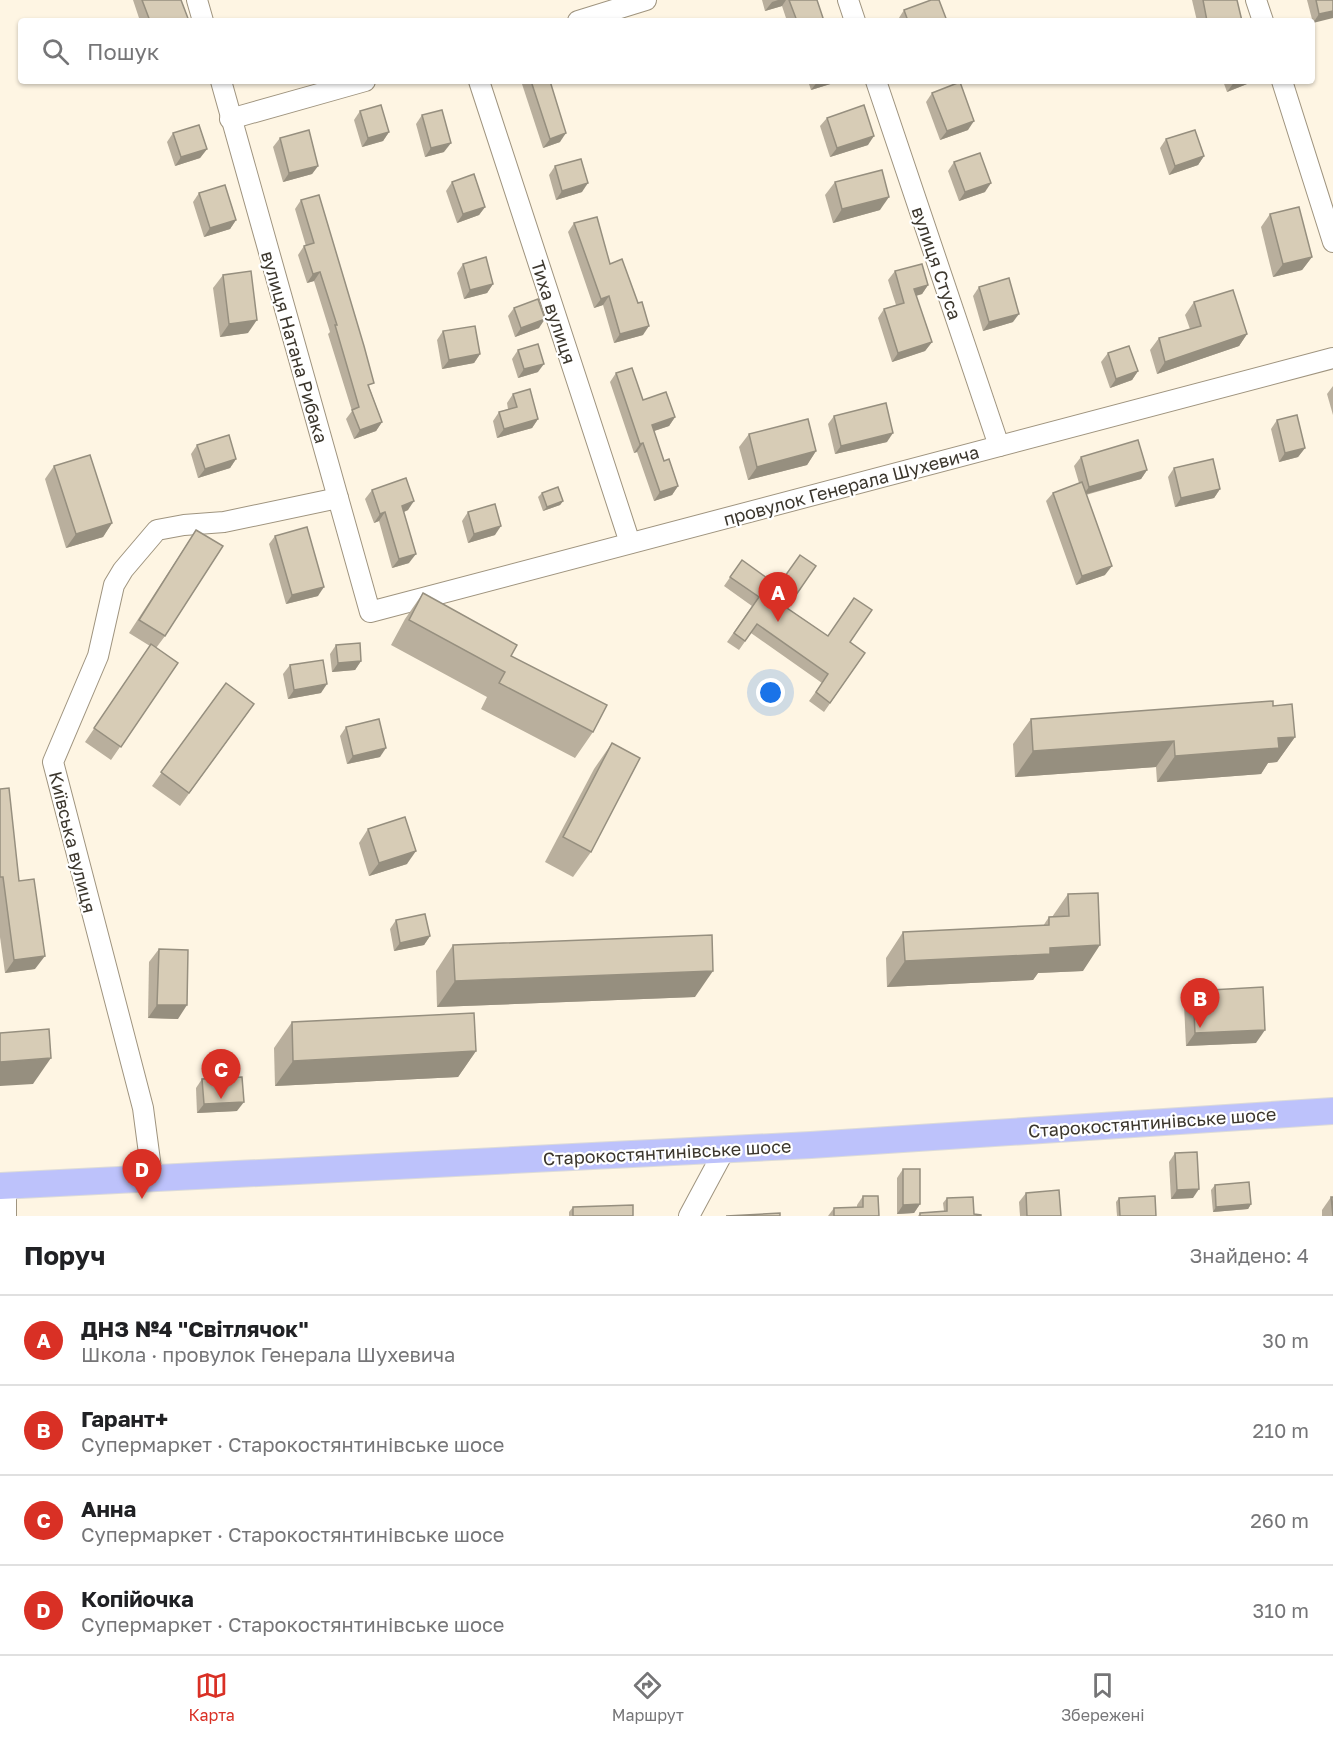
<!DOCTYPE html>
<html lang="uk">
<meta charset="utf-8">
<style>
body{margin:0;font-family:"Golos Text",sans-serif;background:#f2f2f2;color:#202124}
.you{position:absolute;left:771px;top:693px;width:21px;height:21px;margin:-15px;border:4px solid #fff;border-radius:50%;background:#1a73e8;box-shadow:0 0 0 9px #1a73e833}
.badge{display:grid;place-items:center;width:39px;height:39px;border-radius:50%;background:#d93025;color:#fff;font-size:20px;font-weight:700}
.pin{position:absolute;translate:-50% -50px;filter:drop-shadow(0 2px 3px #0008)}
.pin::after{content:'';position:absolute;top:32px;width:21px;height:18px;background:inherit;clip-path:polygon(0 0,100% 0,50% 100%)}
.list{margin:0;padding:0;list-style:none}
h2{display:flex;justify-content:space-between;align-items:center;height:78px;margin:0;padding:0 24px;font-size:26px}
h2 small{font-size:20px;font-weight:400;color:#757577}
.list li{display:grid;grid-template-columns:39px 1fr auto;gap:18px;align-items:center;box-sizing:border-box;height:90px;padding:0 24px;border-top:2px solid #e0e0e0}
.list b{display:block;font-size:22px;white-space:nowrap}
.list p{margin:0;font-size:20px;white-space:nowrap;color:#757577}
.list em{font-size:20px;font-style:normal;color:#757577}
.icon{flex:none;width:33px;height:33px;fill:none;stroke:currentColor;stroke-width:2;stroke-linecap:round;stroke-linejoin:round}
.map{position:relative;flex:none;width:1333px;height:1216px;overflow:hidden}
.search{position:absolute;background:#fff;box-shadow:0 2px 4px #0004;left:18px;right:18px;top:18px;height:66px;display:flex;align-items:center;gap:15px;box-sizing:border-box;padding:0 21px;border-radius:6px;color:#757577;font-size:22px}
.sheet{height:438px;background:#fff}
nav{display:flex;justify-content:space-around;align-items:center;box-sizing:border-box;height:84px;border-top:2px solid #e0e0e0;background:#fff;font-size:16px;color:#757577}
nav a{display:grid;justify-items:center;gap:3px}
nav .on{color:#d93025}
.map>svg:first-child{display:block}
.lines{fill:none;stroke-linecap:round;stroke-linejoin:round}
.minor-casing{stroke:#9f947f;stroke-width:22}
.major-casing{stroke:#dcdbd9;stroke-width:28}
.minor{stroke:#fff;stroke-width:20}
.major{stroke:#bdc2fb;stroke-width:26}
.wall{fill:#b9af9d}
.shaded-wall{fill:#968f7f}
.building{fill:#d7ccb6;stroke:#968f7f;stroke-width:1.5}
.labels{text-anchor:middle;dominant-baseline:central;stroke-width:4.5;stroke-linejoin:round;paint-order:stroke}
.street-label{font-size:18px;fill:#3b362d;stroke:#fff}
</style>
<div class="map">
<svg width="1333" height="1216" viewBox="0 0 1333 1216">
<rect width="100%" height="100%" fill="#fef5e3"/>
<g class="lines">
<defs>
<g id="minor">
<polyline points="197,0 203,21"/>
<polyline points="848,0 855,21"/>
<polyline points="1256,0 1263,21"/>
<polyline points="578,21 646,0"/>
<polyline points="221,81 370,612 1333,358"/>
<polyline points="479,81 630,543"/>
<polyline points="876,81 999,446"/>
<polyline points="1282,81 1333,242"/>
<polyline points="230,119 365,81"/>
<polyline points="152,1176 143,1108 53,762 98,656 114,585 123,570 157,530 184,525 224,522 338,498"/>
<polyline points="6,1186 6,1216"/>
<polyline points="689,1216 725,1149"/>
</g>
<polyline id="major" points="0,1186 811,1145 1333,1111"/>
</defs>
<use href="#minor" class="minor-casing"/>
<use href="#major" class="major-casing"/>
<use href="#minor" class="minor"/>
<use href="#major" class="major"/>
</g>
<g class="wall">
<polygon points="133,0 181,0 189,21 140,21"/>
<polygon points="762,0 817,0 824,21 787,21 782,6 765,11"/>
<polygon points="1192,0 1237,0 1242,21 1197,21"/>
<polygon points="1307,0 1333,0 1313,23"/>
<polygon points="904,10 947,21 897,21"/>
<polygon points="521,81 550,81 560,142 543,148"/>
<polygon points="808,81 840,81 811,90"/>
<polygon points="1223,81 1249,81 1247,84 1227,92"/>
<polygon points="932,93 968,130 940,140 926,102"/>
<polygon points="360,111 389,132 383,141 362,147 354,120"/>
<polygon points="422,115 444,152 425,157 416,124"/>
<polygon points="827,118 868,145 830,157 820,126"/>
<polygon points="173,133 207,149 200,158 175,166 167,142"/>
<polygon points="280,138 318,166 312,174 283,182 273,147"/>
<polygon points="1166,139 1204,156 1198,165 1169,175 1160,148"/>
<polygon points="954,162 985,192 959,201 948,171"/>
<polygon points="555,166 582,192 556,200 549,175"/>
<polygon points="452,182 485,207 479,215 457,223 446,191"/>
<polygon points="835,182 880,210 833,223 825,195"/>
<polygon points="199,193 236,220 230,229 204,237 193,202"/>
<polygon points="301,200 382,422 376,431 354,439 346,419 352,411 328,334 330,332 314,281 307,283 298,255 304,246 306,246 295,209"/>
<polygon points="1270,214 1312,257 1302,270 1273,277 1261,227"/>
<polygon points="574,223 610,264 643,335 614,343 603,305 594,308 568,232"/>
<polygon points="463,264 493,284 487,293 464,299 457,273"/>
<polygon points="895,271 928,285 922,294 916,296 932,342 925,351 892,362 878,318 884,309 896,305 888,280"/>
<polygon points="223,275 248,333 220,337 213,288"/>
<polygon points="979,287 1013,322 983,331 973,296"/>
<polygon points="1194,302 1247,334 1239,346 1157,374 1150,350 1159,338 1190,329 1185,315"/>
<polygon points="514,308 539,328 515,337 508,316"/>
<polygon points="443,331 480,354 474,363 442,369 437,340"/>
<polygon points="518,350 538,372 518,378 512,359"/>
<polygon points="1108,353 1138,371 1132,380 1110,388 1101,362"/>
<polygon points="616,373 643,400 675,417 669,426 654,431 664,461 678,486 672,495 654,501 637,452 634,453 610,382"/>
<polygon points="1333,386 1333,415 1327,394"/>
<polygon points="513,394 538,419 532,428 497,438 493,421 499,412 508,409 507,403"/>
<polygon points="834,416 887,442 835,454 828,424"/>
<polygon points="1277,420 1305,448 1298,457 1279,462 1271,429"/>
<polygon points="749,434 816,451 807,465 748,480 739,447"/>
<polygon points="197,445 236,459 230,468 198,478 191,454"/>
<polygon points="1081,457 1147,470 1141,479 1086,495 1105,575 1076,585 1046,501 1053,493 1079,483 1074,466"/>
<polygon points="54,466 112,523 103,537 66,548 45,479"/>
<polygon points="1174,468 1220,489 1214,498 1175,507 1168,477"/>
<polygon points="372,490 408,510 404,512 409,563 392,568 379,521 374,523 365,499"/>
<polygon points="542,493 563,501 560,505 543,511 538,497"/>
<polygon points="468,512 495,535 468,543 462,521"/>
<polygon points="196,530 165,636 156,648 178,663 111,760 85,742 150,646 129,633"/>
<polygon points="275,536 318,596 286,604 269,544"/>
<polygon points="742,560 787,608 828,636 850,642 865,653 824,712 809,701 822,683 751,633 739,650 727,642 752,606 724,586"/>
<polygon points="423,593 593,732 575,758 481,709 487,697 391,645 405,619"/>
<polygon points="336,645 361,661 355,670 332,672 330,654"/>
<polygon points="290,665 321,693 288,699 283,674"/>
<polygon points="226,683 254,704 180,806 152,786"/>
<polygon points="1273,706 1295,737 1277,762 1268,763 1261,774 1157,782 1156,767 1015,777 1013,744 1031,719"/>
<polygon points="346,727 380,757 347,764 340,736"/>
<polygon points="612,743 591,852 573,877 545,862 594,769"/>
<polygon points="0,789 19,881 35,969 5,973 0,937"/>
<polygon points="368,829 407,864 369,876 359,843"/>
<polygon points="1068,894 1083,971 1038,973 1033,980 887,987 886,958 903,932 1043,926 1049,917 1052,917"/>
<polygon points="396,920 430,936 424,945 394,951 390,929"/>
<polygon points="453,945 695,997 437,1007 436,971"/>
<polygon points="159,949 178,1019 148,1018 149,962"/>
<polygon points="1193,991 1256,1043 1186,1046 1184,1004"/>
<polygon points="292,1022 476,1051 458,1077 275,1086 274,1048"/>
<polygon points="202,1079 237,1111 197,1113 196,1088"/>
<polygon points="1175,1153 1193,1198 1171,1199 1169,1162"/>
<polygon points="903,1169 920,1204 914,1213 897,1214 897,1178"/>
<polygon points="1215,1185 1251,1204 1248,1209 1213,1212 1211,1190"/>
<polygon points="1026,1193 1061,1216 1020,1216 1019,1202"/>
<polygon points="863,1196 879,1216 857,1207 857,1205"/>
<polygon points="1331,1197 1333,1216 1322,1216 1322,1210"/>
<polygon points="947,1198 974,1214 981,1216 918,1216 920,1213 944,1211 943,1203"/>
<polygon points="1119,1198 1156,1216 1117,1216 1116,1202"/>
<polygon points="573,1207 633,1216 569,1216 569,1212"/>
<polygon points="834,1208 834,1216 828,1216"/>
</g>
<g class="shaded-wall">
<polygon points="778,0 786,0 782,6 765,11 772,2"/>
<polygon points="1333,11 1333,18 1313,23 1319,14"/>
<polygon points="818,81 840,81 811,90"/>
<polygon points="1235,81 1249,81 1247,84 1227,92"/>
<polygon points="974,121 968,130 940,140 947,131"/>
<polygon points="389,132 383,141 362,147 368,138"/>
<polygon points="566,133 560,142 543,148 550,139"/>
<polygon points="874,136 868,145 830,157 837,148"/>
<polygon points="451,143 444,152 425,157 431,148"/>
<polygon points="207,149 200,158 175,166 181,157"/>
<polygon points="1204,156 1198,165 1169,175 1175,166"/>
<polygon points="318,166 312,174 283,182 289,173"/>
<polygon points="588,183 582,192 556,200 562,191"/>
<polygon points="991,183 985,192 959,201 965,192"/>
<polygon points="889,197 880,210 833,223 842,209"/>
<polygon points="485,207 479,215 457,223 463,214"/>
<polygon points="236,220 230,229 204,237 210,228"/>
<polygon points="1312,257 1302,270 1273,277 1283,264"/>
<polygon points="320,272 314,281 307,283 313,274"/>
<polygon points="493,284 487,293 464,299 470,290"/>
<polygon points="928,285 922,294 908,298 914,289"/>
<polygon points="609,296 603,305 594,308 601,299"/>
<polygon points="1019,314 1013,322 983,331 989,322"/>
<polygon points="545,319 539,328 515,337 521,328"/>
<polygon points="257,320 248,333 220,337 229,324"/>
<polygon points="649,326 643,335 614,343 620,334"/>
<polygon points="1247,334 1239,346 1157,374 1165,362"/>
<polygon points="932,342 925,351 892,362 898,353"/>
<polygon points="480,354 474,363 442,369 449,360"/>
<polygon points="544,364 538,372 518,378 524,369"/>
<polygon points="1138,371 1132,380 1110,388 1116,379"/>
<polygon points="675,417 669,426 645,434 652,425"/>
<polygon points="538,419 532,428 497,438 504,429"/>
<polygon points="382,422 376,431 354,439 360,430"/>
<polygon points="893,433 887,442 835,454 841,446"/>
<polygon points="643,443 637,452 634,453 640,444"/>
<polygon points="1305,448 1298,457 1279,462 1285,453"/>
<polygon points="816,451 807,465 748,480 757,467"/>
<polygon points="236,459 230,468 198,478 205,469"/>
<polygon points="1147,470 1141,479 1083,495 1089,487"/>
<polygon points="678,486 672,495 654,501 660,492"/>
<polygon points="1220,489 1214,498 1175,507 1181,498"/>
<polygon points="414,501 408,510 396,515 402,506"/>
<polygon points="563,501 560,505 543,511 547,507"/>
<polygon points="385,512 379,521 374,523 380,514"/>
<polygon points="112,523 103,537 66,548 76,534"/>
<polygon points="501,526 495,535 468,543 474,534"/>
<polygon points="416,554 409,563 392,568 399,559"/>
<polygon points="1112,566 1105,575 1076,585 1082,576"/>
<polygon points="324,587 318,596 286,604 292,595"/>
<polygon points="361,661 355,670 332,672 338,663"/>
<polygon points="327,684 321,693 288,699 294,690"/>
<polygon points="1295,737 1277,762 1268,763 1261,774 1157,782 1175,756 1278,738"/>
<polygon points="1174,741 1156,767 1015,777 1033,751"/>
<polygon points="386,748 380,757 347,764 353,756"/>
<polygon points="416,851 407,864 369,876 379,863"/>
<polygon points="430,936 424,945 394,951 400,943"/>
<polygon points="1100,945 1083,971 1038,973 1033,980 887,987 905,961 1050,948"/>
<polygon points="45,956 35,969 5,973 14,960"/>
<polygon points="713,971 695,997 437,1007 455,981"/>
<polygon points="157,1005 187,1005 178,1019 148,1018"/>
<polygon points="1265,1030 1256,1043 1186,1046 1195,1033"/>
<polygon points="476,1051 458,1077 275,1086 293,1061"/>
<polygon points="51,1058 33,1084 0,1086 0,1062"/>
<polygon points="244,1102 237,1111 197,1113 204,1104"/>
<polygon points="1199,1189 1193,1198 1171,1199 1177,1190"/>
<polygon points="920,1204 914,1213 897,1214 903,1205"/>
<polygon points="1251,1204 1248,1209 1213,1212 1216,1207"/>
</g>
<g class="building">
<polygon points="142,0 181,0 189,21 150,21"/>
<polygon points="789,0 817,0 824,21 797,21"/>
<polygon points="931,0 939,0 947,21 908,21 904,10"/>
<polygon points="1203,0 1237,0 1242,21 1207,21"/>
<polygon points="1316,0 1333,0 1333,11 1319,14"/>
<polygon points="531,81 550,81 566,133 550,139"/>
<polygon points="960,82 974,121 947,131 932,93"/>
<polygon points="381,105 389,132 368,138 360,111"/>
<polygon points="864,105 874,136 837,148 827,118"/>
<polygon points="442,110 451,143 431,148 422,115"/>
<polygon points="199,125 207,149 181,157 173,133"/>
<polygon points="309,130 318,166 289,173 280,138"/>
<polygon points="1195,130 1204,156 1175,166 1166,139"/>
<polygon points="980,153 991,183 965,192 954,162"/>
<polygon points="581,159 588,183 562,191 555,166"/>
<polygon points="882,170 889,197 842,209 835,182"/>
<polygon points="474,174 485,207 463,214 452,182"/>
<polygon points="225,185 236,220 210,228 199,193"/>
<polygon points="319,195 364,346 374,383 368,385 382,422 360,430 352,410 359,407 335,325 337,325 320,272 313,274 304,246 314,243 301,200"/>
<polygon points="1299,207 1312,257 1283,264 1270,214"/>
<polygon points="597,217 610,264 622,259 638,303 642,302 649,326 620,334 609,296 601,299 574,223"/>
<polygon points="486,257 493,284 470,290 463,264"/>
<polygon points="922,264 928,285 914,289 932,342 898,353 884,309 904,303 895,271"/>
<polygon points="251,271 257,320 229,324 223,275"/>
<polygon points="1009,278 1019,314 989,322 979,287"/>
<polygon points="1233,290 1247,334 1165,362 1159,338 1201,326 1194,302"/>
<polygon points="538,299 545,319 521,328 514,308"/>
<polygon points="475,326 480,354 449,360 443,331"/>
<polygon points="538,344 544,364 524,369 518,350"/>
<polygon points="1129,346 1138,371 1116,379 1108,353"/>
<polygon points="632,368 643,400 666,392 675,417 652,425 664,461 669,459 678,486 660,492 643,443 640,444 616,373"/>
<polygon points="530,389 538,419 504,429 499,412 517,407 513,394"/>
<polygon points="886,403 893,433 841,446 834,416"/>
<polygon points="1297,415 1305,448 1285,453 1277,420"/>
<polygon points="808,419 816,451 757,467 749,434"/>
<polygon points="229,435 236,459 205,469 197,445"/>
<polygon points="1138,440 1147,470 1089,487 1081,457"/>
<polygon points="90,455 112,523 76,534 54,466"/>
<polygon points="1213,459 1220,489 1181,498 1174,468"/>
<polygon points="406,478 414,501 402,506 416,554 399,559 385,512 380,514 372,490"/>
<polygon points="1082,482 1112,566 1082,576 1053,493"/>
<polygon points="558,487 563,501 547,507 542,493"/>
<polygon points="495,504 501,526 474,534 468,512"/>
<polygon points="307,527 324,587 292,595 275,536"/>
<polygon points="196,530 223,546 165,636 139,620"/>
<polygon points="800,555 816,566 787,608 828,636 854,598 872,610 850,642 865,653 830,703 816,692 828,674 757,624 745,641 734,633 759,597 730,577 742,560 778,586"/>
<polygon points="423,593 517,645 511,656 607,705 593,732 499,683 505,672 409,620"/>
<polygon points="360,643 361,661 338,663 336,645"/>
<polygon points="151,644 178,663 121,747 94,728"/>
<polygon points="323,660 327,684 294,690 290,665"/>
<polygon points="226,683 254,704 189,793 161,772"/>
<polygon points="1273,701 1273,706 1292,704 1295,737 1278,738 1279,748 1175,756 1174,741 1033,751 1031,719"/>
<polygon points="379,719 386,748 353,756 346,727"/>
<polygon points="612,743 640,758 591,852 563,837"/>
<polygon points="9,788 19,881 34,879 45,956 14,960 3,877 0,877 0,789"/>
<polygon points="405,817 416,851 379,863 368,829"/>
<polygon points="1098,893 1100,945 1050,948 1050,954 905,961 903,932 1049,925 1049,917 1069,916 1068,894"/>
<polygon points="425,914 430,936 400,943 396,920"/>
<polygon points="712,935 713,971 455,981 453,945"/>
<polygon points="159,949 188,950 187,1005 157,1005"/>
<polygon points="1263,987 1265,1030 1195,1033 1193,991"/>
<polygon points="474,1013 476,1051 293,1061 292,1022"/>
<polygon points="49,1029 51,1058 0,1062 0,1033"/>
<polygon points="242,1077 244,1102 204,1104 202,1079"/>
<polygon points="1197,1152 1199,1189 1177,1190 1175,1153"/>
<polygon points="903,1169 920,1169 920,1204 903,1205"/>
<polygon points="1249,1182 1251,1204 1216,1207 1215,1185"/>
<polygon points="1059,1190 1061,1216 1027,1216 1026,1193"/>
<polygon points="863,1196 878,1196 879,1216 834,1216 834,1208 863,1207"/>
<polygon points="1155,1196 1156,1216 1120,1216 1119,1198"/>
<polygon points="973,1197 974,1214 981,1215 981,1216 920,1216 920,1213 947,1211 947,1198"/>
<polygon points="1331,1197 1333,1197 1333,1216"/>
<polygon points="633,1205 633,1216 573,1216 573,1207"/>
<polygon points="780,1213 780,1216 726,1216"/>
</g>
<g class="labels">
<g class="street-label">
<text transform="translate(937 263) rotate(71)">вулиця Стуса</text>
<text transform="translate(554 312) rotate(72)">Тиха вулиця</text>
<text transform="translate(295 347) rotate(74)">вулиця Натана Рибака</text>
<text transform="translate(851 485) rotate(-15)">провулок Генерала Шухевича</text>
<text transform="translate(73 842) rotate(76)">Київська вулиця</text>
<text transform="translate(1152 1122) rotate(-4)">Старокостянтинівське шосе</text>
<text transform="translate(667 1152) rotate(-3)">Старокостянтинівське шосе</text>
</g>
</g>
</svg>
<div class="you"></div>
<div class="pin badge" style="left:778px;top:622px">A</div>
<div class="pin badge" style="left:1200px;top:1028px">B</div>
<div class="pin badge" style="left:221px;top:1099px">C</div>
<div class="pin badge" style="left:142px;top:1199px">D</div>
<div class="search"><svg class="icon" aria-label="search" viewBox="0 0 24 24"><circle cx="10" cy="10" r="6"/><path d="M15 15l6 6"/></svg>Пошук</div>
</div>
<section class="sheet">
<h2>Поруч<small>Знайдено: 4</small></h2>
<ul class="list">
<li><span class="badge">A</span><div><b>ДНЗ №4 &quot;Світлячок&quot;</b><p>Школа · провулок Генерала Шухевича</p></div><em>30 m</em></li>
<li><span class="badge">B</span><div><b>Гарант+</b><p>Супермаркет · Старокостянтинівське шосе</p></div><em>210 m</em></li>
<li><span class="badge">C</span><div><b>Анна</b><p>Супермаркет · Старокостянтинівське шосе</p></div><em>260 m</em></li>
<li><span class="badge">D</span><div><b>Копійочка</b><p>Супермаркет · Старокостянтинівське шосе</p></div><em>310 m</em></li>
</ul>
</section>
<nav>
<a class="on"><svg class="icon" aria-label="map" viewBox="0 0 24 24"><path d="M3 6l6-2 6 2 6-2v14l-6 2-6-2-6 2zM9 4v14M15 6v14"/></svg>Карта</a>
<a><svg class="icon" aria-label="directions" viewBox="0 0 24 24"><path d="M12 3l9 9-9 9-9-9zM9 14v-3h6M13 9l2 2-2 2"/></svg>Маршрут</a>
<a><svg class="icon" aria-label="saved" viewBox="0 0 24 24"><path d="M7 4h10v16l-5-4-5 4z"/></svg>Збережені</a>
</nav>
